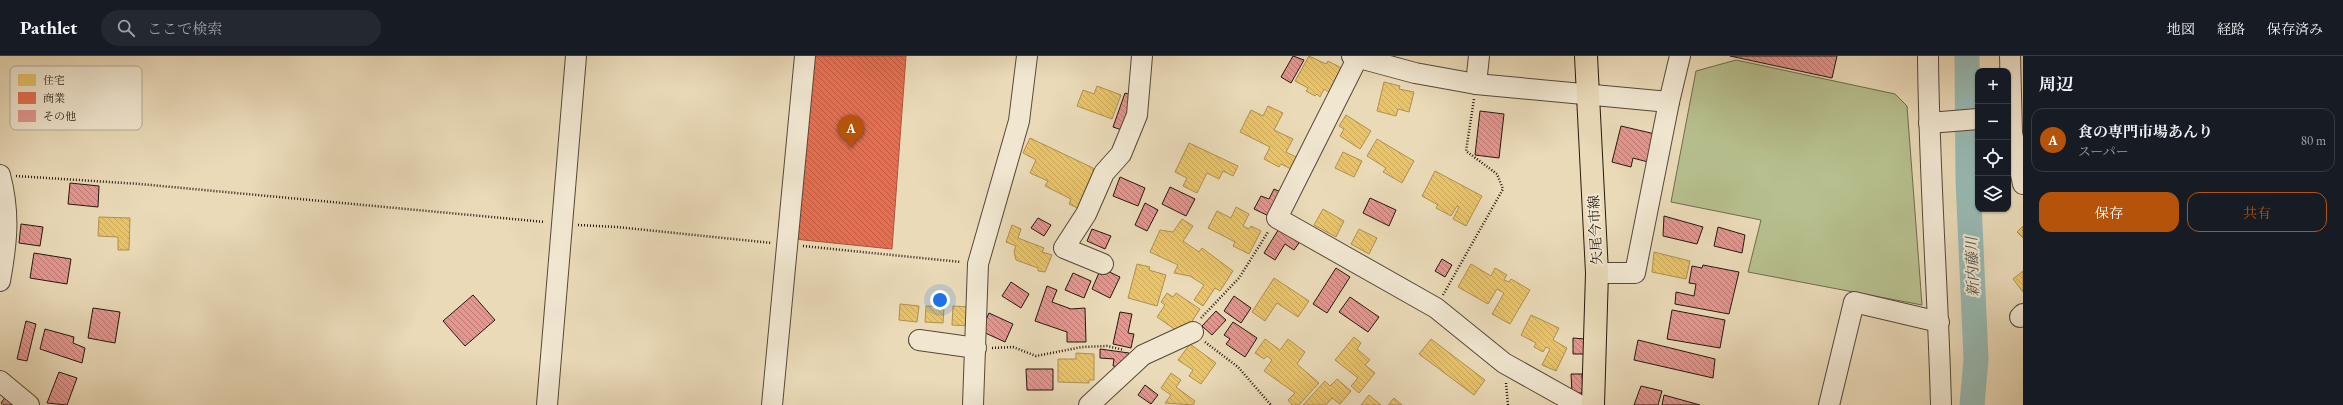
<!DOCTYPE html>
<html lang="ja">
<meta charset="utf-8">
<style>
body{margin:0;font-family:"EB Garamond","Noto Serif JP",serif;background:#242831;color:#f1f3f6}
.controls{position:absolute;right:12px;top:12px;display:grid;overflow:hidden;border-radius:8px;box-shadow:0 1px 3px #0004}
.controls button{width:36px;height:36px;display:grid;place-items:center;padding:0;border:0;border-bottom:1px solid #363941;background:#171b24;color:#f1f3f6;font:20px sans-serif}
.you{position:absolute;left:940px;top:244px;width:14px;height:14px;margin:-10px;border:3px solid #fff;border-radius:50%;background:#1a73e8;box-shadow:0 0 0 6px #1a73e833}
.badge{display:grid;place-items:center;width:26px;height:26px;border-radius:50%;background:#b45309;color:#fff;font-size:13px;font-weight:700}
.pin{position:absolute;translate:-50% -33px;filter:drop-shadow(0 1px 2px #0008)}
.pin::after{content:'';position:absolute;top:21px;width:14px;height:12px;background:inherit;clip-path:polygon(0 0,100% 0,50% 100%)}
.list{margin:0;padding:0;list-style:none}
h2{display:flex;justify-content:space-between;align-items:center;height:52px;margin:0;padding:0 16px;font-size:17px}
h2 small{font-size:13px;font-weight:400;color:#9ea1a6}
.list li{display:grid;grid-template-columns:26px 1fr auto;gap:12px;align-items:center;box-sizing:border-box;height:64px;margin:0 8px 8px;padding:0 8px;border:1px solid #363941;border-radius:12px}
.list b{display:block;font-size:15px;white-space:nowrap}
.list p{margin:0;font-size:13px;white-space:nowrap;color:#9ea1a6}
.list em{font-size:13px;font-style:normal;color:#9ea1a6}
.actions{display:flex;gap:8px;padding:12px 16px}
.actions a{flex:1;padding:9px 0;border:1px solid #b45309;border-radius:12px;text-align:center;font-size:14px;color:#b45309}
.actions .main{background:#b45309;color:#fff}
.icon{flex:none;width:22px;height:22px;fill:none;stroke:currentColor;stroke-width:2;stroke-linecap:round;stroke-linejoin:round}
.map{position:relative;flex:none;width:2023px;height:349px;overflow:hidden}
header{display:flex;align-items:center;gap:24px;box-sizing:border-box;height:56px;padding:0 20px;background:#171b24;border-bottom:1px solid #363941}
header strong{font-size:19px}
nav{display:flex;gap:22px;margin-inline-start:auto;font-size:14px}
.search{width:280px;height:36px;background:#242831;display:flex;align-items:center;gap:10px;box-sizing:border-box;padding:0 14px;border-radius:22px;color:#9ea1a6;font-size:15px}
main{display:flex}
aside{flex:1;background:#171b24}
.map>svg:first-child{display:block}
.green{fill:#b7bf8e;stroke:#6e6c4e}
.homes{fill:url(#homes-back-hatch);stroke:#ae904f}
.shops{fill:url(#shops-back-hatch);stroke:#ac553d}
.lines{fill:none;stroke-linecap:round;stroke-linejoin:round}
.canal{stroke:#98bab3;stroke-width:15}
.river{stroke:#98bab3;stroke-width:25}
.building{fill:url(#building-back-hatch);stroke:#24180f}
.minor-casing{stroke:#564839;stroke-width:22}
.major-casing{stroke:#24180f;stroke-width:24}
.path{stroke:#24180f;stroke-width:2.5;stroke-dasharray:1 2;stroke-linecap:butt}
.minor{stroke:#f1e7d1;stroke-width:20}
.major{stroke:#eadab8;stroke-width:22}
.labels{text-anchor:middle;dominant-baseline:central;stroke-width:4;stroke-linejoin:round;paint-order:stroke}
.street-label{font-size:14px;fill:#24180f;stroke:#f1e7d1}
.water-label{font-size:15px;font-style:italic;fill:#4d5148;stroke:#f1e7d1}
.key{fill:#f1e7d1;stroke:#b4a997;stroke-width:1}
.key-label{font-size:11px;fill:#24180f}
</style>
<header>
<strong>Pathlet</strong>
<div class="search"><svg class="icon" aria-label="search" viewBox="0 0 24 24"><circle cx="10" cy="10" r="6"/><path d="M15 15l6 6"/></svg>ここで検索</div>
<nav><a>地図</a><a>経路</a><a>保存済み</a></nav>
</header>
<main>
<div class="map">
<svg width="2023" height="349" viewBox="0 0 2023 349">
<defs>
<pattern id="homes-back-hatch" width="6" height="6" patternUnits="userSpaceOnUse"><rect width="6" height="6" fill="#e9c46a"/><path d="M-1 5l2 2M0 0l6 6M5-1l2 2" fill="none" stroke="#c8a85b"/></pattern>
<pattern id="shops-back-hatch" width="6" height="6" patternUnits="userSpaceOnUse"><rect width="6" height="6" fill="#e76f51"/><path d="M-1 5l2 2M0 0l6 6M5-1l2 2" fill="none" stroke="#bb5a42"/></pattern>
<pattern id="building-back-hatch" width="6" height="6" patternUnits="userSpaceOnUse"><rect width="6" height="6" fill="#e4968f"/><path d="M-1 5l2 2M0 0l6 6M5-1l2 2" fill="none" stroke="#b97973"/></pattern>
</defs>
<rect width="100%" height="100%" fill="#eadab8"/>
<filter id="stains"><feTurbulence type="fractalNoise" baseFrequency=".005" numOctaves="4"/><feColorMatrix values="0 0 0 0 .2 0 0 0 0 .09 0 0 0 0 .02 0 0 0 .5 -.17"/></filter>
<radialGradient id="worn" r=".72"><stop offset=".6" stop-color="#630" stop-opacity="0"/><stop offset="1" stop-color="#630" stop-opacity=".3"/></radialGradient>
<polygon class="green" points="1736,4 1895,38 1907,50 1922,249 1748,216 1761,164 1671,146 1696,15"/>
<g class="homes">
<polygon points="1309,0 1326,8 1328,5 1347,15 1334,39 1324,33 1320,41 1317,38 1315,40 1306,35 1308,32 1295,25"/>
<polygon points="1384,26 1400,30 1399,33 1414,36 1409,56 1398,53 1396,60 1377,55"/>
<polygon points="1097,30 1121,39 1112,63 1077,50 1083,34 1094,38"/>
<polygon points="1268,50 1283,57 1274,74 1293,83 1286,96 1298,102 1293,114 1281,108 1279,111 1264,103 1270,91 1240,76 1251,54 1263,60"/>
<polygon points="1346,59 1371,75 1360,93 1340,80 1344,73 1339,70"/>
<polygon points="1030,82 1093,112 1096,125 1082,154 1069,148 1071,143 1045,130 1048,125 1030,117 1036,104 1023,97"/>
<polygon points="1377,83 1414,105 1402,127 1383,116 1386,112 1367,100"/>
<polygon points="1189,87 1238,110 1233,120 1223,115 1219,123 1207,117 1197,137 1183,130 1187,122 1175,116"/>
<polygon points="1343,96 1362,105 1354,121 1335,112"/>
<polygon points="1435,115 1482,140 1466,170 1453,163 1459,151 1457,150 1451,160 1436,152 1438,149 1422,140"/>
<polygon points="1236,151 1249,158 1243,170 1249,173 1251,170 1261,175 1249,198 1233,190 1235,186 1208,172 1217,155 1231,162"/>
<polygon points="1323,153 1344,165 1336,181 1314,169"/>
<polygon points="99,161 130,162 129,194 118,194 118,181 98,180"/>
<polygon points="1182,163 1193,170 1183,185 1199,196 1202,192 1233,215 1220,235 1215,232 1203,250 1194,244 1204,229 1190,220 1174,217 1178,209 1150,196 1160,174 1173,176"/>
<polygon points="1012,169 1021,173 1018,182 1044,192 1042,196 1052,199 1045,216 1038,215 1038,212 1016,204 1014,195 1016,190 1006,186"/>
<polygon points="2023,170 2023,182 2017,176"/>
<polygon points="1359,173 1377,182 1369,198 1351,188"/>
<polygon points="1654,196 1690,205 1686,223 1652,216"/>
<polygon points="1137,208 1150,211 1149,214 1166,219 1157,250 1128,242"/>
<polygon points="1471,208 1491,220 1495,212 1507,219 1504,224 1509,226 1511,223 1530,234 1510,268 1492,258 1504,237 1497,233 1488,248 1458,231"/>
<polygon points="2023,215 2023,236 2013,223"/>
<polygon points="1274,222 1309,245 1298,261 1277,247 1265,265 1252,256"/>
<polygon points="1167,237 1173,241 1176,237 1200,253 1183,279 1157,261 1165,249 1161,246"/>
<polygon points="900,248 919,250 917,266 899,264"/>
<polygon points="926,250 944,251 943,267 925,266"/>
<polygon points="953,250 970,251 970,270 952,269"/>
<polygon points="1531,259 1559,272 1553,284 1567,292 1556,315 1542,309 1550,293 1546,291 1543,296 1534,291 1536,287 1521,279"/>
<polygon points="1354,281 1361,287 1357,293 1370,304 1365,309 1375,317 1359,337 1351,330 1358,322 1335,304"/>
<polygon points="1265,283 1280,294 1288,283 1305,296 1297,308 1319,327 1299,349 1292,349 1288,344 1295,337 1264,315 1272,304 1267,300 1264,303 1255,297"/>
<polygon points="1431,283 1485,324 1474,339 1419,298"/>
<polygon points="1190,288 1216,307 1201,328 1189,320 1193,314 1178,304"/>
<polygon points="1076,297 1094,298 1094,324 1089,324 1089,327 1058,326 1058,303 1076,303"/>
<polygon points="1171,317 1181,324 1176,331 1195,345 1193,349 1165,347 1171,339 1161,332"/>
<polygon points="1337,323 1351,335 1340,348 1332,342 1326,349 1303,349 1325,325 1330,330"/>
<polygon points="1369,339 1381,349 1361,349"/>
<polygon points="1394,342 1402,349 1388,349"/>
</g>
<polygon class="shops" points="813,0 906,0 892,193 794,183"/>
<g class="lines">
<polyline class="canal" points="1968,114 1978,115"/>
<polyline class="river" points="1967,0 1968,124 1976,303 1972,349"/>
</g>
<g class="building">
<polygon points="1293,0 1304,4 1291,27 1281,21"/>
<polygon points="1730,0 1837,0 1832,22"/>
<polygon points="1125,37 1137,41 1125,75 1113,71"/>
<polygon points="1480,55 1504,58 1499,102 1475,99"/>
<polygon points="1621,70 1655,78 1648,106 1633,102 1631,111 1612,106"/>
<polygon points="1120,121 1145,132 1138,150 1113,140"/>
<polygon points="70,127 99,130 98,151 68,148"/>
<polygon points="1170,131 1195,143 1186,160 1162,148"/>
<polygon points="1274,133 1283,137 1271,161 1254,153 1261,140 1269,143"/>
<polygon points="1370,142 1396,154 1389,170 1363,157"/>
<polygon points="1145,147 1158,154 1147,175 1135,169"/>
<polygon points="1664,160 1703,171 1697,188 1663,180"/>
<polygon points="1038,162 1051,169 1044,180 1031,172"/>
<polygon points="21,168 43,171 40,190 19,187"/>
<polygon points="1280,171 1301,184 1294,194 1285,188 1275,204 1264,197"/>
<polygon points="1718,171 1745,179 1742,197 1714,190"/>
<polygon points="1092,173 1111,180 1105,193 1087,185"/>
<polygon points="34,197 71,203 67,228 30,222"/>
<polygon points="1442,203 1452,209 1445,221 1435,215"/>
<polygon points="1703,209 1739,216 1729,258 1675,248 1676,236 1694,240 1696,228 1689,227 1692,210 1702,212"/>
<polygon points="1101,212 1120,221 1110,242 1092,233"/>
<polygon points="1336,212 1350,221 1327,257 1313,248"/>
<polygon points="1073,217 1091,225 1084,242 1065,234"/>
<polygon points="1011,226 1029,238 1021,252 1002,240"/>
<polygon points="1047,230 1057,234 1052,246 1071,253 1085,252 1086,286 1067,286 1067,276 1035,265"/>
<polygon points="473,239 495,264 465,290 443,265"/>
<polygon points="1234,240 1251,252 1241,267 1224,255"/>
<polygon points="1350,241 1379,261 1368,276 1339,256"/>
<polygon points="93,252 120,256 115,287 88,282"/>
<polygon points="1672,254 1725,264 1720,292 1667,283"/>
<polygon points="1216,255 1226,264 1212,279 1202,270"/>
<polygon points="1120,256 1132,258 1128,277 1134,278 1131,292 1113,288"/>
<polygon points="989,257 1013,268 1005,286 981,275"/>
<polygon points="26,265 36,268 27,305 17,303"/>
<polygon points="1233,266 1257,282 1245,301 1226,288 1230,283 1224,279"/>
<polygon points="45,273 74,281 73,287 85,292 82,307 40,293"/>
<polygon points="1573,282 1585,283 1585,298 1573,298"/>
<polygon points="1638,284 1715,303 1713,322 1634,304"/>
<polygon points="1100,293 1129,297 1128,307 1121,305 1120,311 1113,310 1114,303 1100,302"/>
<polygon points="1026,313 1053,313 1053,334 1027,334"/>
<polygon points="59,316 77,322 67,349 47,347"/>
<polygon points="1571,318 1582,318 1583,337 1572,337"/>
<polygon points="1145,329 1158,339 1151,348 1138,339"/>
<polygon points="1641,330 1662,335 1658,349 1634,349"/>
<polygon points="7,339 20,349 4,349 1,347"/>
<polygon points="1664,339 1700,349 1662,349"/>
</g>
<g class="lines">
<defs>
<g id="minor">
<polyline points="1352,0 1415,17 1476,28 1669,46"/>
<path d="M 1928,0 C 1929,116 1938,233 1941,349"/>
<polyline points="2010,0 2012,77 2023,128"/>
<polyline points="1358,1 1277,162 1436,252 1504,307 1579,349"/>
<polyline points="1476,28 1479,0"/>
<polyline points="1929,67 1978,63"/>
<path d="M 0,119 C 10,157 7,186 0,225"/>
<polyline points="1103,208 1064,192 1086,158 1104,117 1121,98 1137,59 1142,0"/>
<polyline points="1597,217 1635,217 1669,46 1680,0"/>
<polyline points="2020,261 2023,258"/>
<polyline points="919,284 976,292"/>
<polyline points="0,325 29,349"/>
<polyline points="547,349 576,0"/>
<polyline points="772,349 805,0"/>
<polyline points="973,349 978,208 1019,65 1027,0"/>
<polyline points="1089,349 1143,299 1193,276"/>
<polyline points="1829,349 1854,246 1939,266"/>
</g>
<polyline id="major" points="1586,0 1597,217 1593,349"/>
</defs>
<use href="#minor" class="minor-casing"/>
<use href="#major" class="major-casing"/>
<g class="path">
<polyline points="16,120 140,128 545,166"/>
<polyline points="578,169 617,171 772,187"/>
<polyline points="803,190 961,206"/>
<polyline points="1443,239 1503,133 1497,118 1466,95 1474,43"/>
<polyline points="1201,262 1239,222 1268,176"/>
<polyline points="1205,286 1238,311 1271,349"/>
<polyline points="992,292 1013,291 1036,300 1082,291 1107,290 1124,294"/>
<polyline points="1506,327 1508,349"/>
</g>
<use href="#minor" class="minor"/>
<use href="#major" class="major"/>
</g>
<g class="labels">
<g class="street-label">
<text transform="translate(1595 174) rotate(-93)">矢尾今市線</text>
</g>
<g class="water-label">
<text transform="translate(1972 211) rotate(-92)">新内藤川</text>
</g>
</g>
<rect x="10" y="10" width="132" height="64" rx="6" class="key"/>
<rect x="18" y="18" width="18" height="12" fill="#e9c46a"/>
<rect x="18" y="36" width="18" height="12" fill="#e76f51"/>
<rect x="18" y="54" width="18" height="12" fill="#e4968f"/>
<g class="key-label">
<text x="43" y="28">住宅</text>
<text x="43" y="46">商業</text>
<text x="43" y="64">その他</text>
</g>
<rect width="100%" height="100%" filter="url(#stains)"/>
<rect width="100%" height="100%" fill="url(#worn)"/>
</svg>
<div class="controls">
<button>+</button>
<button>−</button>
<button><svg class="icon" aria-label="locate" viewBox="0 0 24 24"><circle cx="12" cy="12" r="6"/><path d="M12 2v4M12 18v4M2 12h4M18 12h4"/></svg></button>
<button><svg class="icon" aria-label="layers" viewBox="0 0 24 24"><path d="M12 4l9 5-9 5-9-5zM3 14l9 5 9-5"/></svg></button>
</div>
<div class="you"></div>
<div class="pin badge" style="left:851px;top:92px">A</div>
</div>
<aside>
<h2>周辺<small></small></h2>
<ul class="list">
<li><span class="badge">A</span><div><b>食の専門市場あんり</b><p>スーパー</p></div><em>80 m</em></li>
</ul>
<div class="actions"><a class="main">保存</a><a>共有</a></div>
</aside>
</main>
